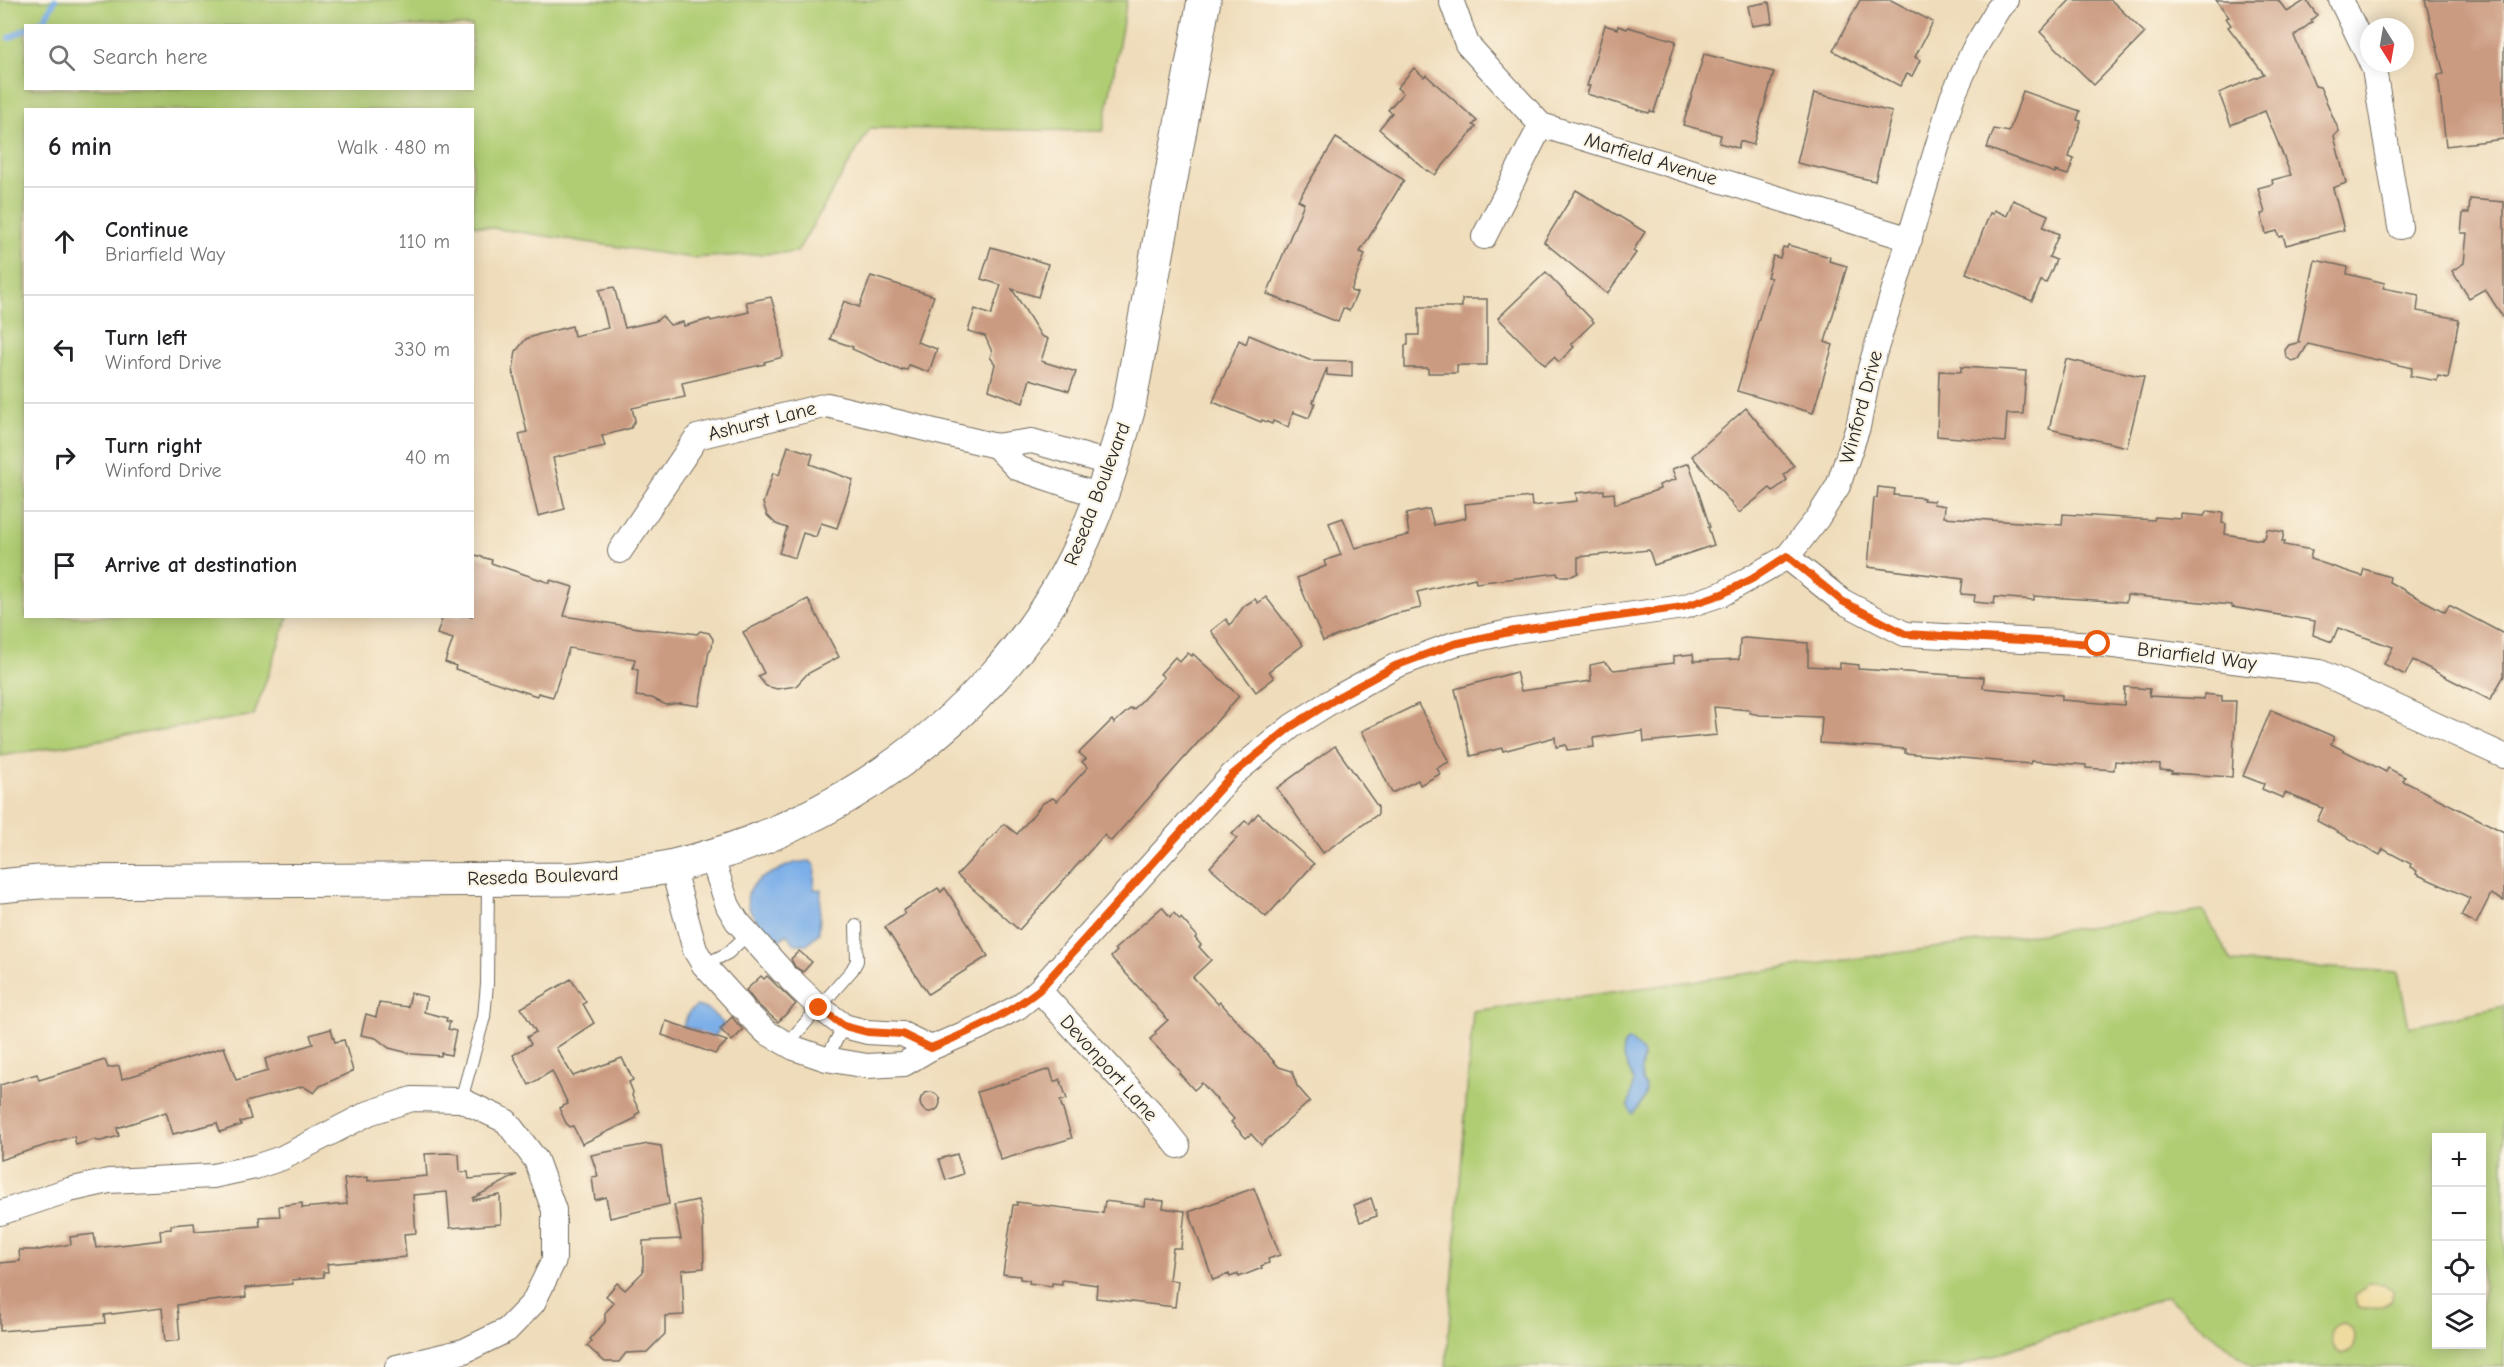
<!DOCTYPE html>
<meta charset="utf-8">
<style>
body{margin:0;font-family:"Comic Neue",sans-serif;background:#f2f2f2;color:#202124}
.controls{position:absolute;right:18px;bottom:18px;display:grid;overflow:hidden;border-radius:0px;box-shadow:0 3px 15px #0003}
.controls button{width:54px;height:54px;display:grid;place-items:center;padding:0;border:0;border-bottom:2px solid #e0e0e0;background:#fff;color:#202124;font:30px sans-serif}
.compass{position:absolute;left:2360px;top:18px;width:54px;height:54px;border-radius:50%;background:#fff;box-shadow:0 3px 15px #0003;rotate:169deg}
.stop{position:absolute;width:18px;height:18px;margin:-14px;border:4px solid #ea580c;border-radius:50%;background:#fff}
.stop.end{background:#ea580c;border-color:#fff;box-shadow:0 2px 6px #0008}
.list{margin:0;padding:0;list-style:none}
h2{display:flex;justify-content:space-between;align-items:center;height:78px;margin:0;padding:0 24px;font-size:26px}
h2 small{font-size:20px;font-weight:400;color:#757577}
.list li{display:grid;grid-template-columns:39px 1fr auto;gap:18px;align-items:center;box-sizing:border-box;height:108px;padding:0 24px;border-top:2px solid #e0e0e0}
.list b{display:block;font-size:22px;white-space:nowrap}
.list p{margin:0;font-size:20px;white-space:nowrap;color:#757577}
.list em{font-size:20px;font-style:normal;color:#757577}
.icon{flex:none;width:33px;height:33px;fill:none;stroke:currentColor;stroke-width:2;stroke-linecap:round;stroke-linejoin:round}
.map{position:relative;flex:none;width:2504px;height:1367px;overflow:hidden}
.search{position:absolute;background:#fff;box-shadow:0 3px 15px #0003;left:24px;top:24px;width:450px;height:66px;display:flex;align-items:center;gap:15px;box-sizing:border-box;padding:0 21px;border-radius:0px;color:#757577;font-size:22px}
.panel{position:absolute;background:#fff;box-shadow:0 3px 15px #0003;left:24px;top:108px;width:450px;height:510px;border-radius:0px}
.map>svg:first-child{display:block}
.green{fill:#b0cd73;stroke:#6e7c4f;stroke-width:1.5;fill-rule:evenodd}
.sand{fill:#eeda9e;stroke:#8c8264;stroke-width:1.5}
.water{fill:#7bafe8;stroke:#536d8a;stroke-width:1.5}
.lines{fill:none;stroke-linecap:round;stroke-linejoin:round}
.stream{stroke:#7bafe8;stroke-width:6}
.building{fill:#cb9b81}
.lane-casing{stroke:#70695d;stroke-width:14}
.street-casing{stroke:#70695d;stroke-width:26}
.secondary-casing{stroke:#70695d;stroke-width:35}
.lane{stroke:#fff;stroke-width:12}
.street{stroke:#fff;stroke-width:24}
.secondary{stroke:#fff;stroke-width:33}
.route{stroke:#ea580c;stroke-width:8}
.labels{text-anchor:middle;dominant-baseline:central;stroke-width:4.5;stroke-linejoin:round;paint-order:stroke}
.street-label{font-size:20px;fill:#2b2b2b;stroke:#fcf5e5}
</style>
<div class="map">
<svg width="2504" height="1367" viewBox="0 0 2504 1367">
<rect width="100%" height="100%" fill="#fcf5e5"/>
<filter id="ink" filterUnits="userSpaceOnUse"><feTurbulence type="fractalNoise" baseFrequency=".0167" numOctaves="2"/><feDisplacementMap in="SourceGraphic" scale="12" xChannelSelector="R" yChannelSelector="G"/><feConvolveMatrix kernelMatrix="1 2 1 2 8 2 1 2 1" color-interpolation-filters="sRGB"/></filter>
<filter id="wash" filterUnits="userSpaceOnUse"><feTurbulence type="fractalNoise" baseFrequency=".008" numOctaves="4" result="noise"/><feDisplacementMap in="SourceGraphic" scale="24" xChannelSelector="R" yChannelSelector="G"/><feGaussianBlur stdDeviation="1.35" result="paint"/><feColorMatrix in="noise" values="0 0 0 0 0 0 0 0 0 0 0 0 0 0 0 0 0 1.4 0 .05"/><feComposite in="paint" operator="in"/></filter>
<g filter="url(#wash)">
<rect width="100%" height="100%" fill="#efdcba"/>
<g class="green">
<path d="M 0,0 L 1127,0 L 1103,131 L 870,128 L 797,252 L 692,258 L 473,225 L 472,110 L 26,110 L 26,616 L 288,617 L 254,715 L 0,756 ZM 26,26 L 472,26 L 472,88 L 26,88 Z"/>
<path d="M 2204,911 L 2232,962 L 2398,972 L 2409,1027 L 2504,1006 L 2504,1367 L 2252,1367 L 2167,1297 L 1958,1367 L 1446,1367 L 1473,1011 ZM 2436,1138 L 2482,1138 L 2482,1344 L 2436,1344 Z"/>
</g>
<g class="sand">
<path d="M 2370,1283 L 2384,1284 L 2393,1291 L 2392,1300 C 2383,1307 2370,1311 2359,1308 L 2355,1296 Z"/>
<path d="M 2344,1323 C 2357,1328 2357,1339 2351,1351 L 2342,1355 C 2329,1347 2324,1325 2344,1323 Z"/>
</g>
<g class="water">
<path d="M 810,861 L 815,866 L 814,889 L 821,890 L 819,933 L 807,944 L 795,944 L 786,934 L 778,942 C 754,920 727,894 770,874 C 789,866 786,863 810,861 Z"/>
<polygon points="697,1006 709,1010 724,1024 711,1041 698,1037 699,1031 685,1027 682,1028 689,1012"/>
<path d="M 1627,1041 L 1631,1041 C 1653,1057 1637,1061 1642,1079 C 1644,1089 1645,1079 1646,1088 C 1646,1097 1639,1108 1632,1114 L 1628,1106 C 1630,1098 1635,1085 1632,1077 C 1629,1066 1616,1052 1627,1041 Z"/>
</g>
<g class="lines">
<g class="stream">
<polyline points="33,26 44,20 55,0"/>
<polyline points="9,38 26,29"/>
</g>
</g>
<g id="blocks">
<g class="building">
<polygon points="1860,0 1891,0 1933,22 1915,57 1920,60 1912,76 1907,74 1900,86 1833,51"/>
<polygon points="2070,0 2111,0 2145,33 2094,85 2040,32"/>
<polygon points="2216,0 2278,0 2287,12 2306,0 2317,15 2311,20 2312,22 2294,36 2315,86 2320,87 2339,131 2334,136 2346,183 2333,188 2344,230 2286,245 2283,236 2279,237 2277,231 2266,234 2261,214 2265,213 2258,188 2273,184 2272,180 2291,175 2265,111 2231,125 2219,93 2264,74 2228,27 2231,25 2226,18 2229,17"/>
<polygon points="2425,0 2504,0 2504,139 2446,146 2438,75 2444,74"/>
<polygon points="1769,2 1772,23 1752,26 1748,6"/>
<polygon points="1605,25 1617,29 1618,26 1627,29 1628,27 1676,41 1654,112 1650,111 1649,113 1587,94 1590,86 1587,86"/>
<polygon points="1704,54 1774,72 1753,145 1740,141 1738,148 1719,143 1721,135 1683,125"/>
<polygon points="1414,68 1424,77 1426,75 1477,121 1473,125 1476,127 1435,175 1428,170 1427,171 1379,129 1392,113 1388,110 1403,93 1397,88"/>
<polygon points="2023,91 2080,111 2077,120 2081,121 2069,157 2074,159 2068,175 2055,171 2055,173 1987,148 1994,129 2009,132"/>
<polygon points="1814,93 1892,112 1875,181 1797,163"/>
<polygon points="1336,138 1404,180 1360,252 1365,254 1351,291 1357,293 1349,311 1343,308 1338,322 1267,294 1304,203 1298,200"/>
<polygon points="1576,190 1645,232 1633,251 1636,253 1607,294 1544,242"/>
<polygon points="2470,199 2504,202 2504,319 2485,289 2469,298 2452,271 2464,263 2467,233 2461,233 2463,213 2469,213"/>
<polygon points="2013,200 2048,215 2043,227 2059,234 2049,257 2056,260 2046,283 2041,281 2032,301 1966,273 1990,213 1993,214 1994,210 2007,216"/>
<polygon points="1788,245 1830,257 1829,261 1847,266 1825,342 1833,345 1813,413 1737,391 1771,278 1767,277 1773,256 1780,258 1783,247 1787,248"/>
<polygon points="991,247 1048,264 1038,297 1012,289 1041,336 1048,339 1041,361 1076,372 1069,391 1030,379 1023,403 989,390 995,364 990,357 992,352 985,336 968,331 975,309 991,315 1001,285 981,279"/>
<polygon points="2315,260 2348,267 2347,274 2385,283 2383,288 2419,295 2417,311 2459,319 2448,378 2438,376 2437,381 2410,376 2412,368 2308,344 2299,359 2292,361 2286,357 2285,350 2289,345 2301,342 2298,342"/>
<polygon points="1546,272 1594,322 1571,344 1574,347 1559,362 1554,357 1545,365 1498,318"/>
<polygon points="871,276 934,296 917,342 937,349 929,372 909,365 907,370 902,369 902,371 852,349 853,347 830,339 844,301 859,307"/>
<polygon points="614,287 625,328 656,321 662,316 670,325 683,322 684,326 710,319 711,321 749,312 746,302 771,297 780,328 783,357 764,362 765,364 682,383 685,397 632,408 635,420 631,428 602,436 605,446 553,458 565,509 538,516 519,434 527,432 513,372 516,351 526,339 540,334 572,326 574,336 608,328 599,290"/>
<polygon points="1462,299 1487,299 1487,365 1457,365 1457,373 1428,373 1428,368 1405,368 1405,345 1408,345 1408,335 1419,335 1419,307 1462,307"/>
<polygon points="1249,335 1309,360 1352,361 1352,377 1327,375 1327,368 1313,402 1315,403 1309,418 1293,412 1288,427 1273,421 1272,424 1262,420 1261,422 1213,402 1239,340 1246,344"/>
<polygon points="2066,359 2144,377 2127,447 2049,429"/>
<polygon points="1961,367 2026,371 2023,414 2007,414 2005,442 1937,436 1939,371 1961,372"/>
<polygon points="1746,408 1794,466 1784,475 1787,480 1773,491 1770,488 1739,513 1692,456"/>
<polygon points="788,446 813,454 810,464 853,480 837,528 821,523 816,537 803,533 795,558 779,553 787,528 776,524 767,515 763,503 773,473 779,475"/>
<polygon points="1689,463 1710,527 1708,527 1714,545 1654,565 1649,550 1578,557 1578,573 1572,576 1558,576 1557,573 1476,583 1475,578 1417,592 1421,608 1390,615 1323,641 1297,578 1326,566 1324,561 1341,555 1329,523 1343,518 1355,548 1409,535 1406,514 1429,509 1434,525 1466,518 1465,504 1531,497 1532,506 1577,501 1576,493 1604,490 1604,494 1614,493 1615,504 1660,489 1659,485 1676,479 1672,469"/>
<polygon points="1878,487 1895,489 1894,495 1924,498 1923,500 1934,501 1933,504 1945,506 1944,517 2062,525 2063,514 2154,520 2155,517 2181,519 2181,514 2204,516 2207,511 2223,513 2222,523 2226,524 2225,534 2262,540 2262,538 2265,538 2267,529 2284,532 2282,542 2285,542 2284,545 2312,550 2310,559 2362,576 2364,569 2390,577 2389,582 2445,612 2449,605 2504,634 2504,676 2490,700 2413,660 2405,675 2384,664 2393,647 2338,628 2332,642 2313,635 2315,621 2232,607 2232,605 2127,595 2126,602 2034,596 2034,600 1995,597 1994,604 1974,602 1975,595 1961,594 1963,579 1868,567 1874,498 1877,498"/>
<polygon points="472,554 492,560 491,563 550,583 550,580 573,587 564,616 645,629 668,631 668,630 697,634 700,631 709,633 713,639 712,648 709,651 699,706 680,703 666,705 652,698 636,696 638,670 633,669 635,659 569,648 553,697 538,693 537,696 455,669 456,666 445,662 453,639 437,634 443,616 472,616"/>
<polygon points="1266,597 1303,645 1269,671 1274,678 1256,692 1211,631 1226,619 1230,625 1244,606 1255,599 1258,603"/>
<polygon points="808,599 839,657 807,674 796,686 777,689 766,686 758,676 764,673 743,632"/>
<polygon points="1744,638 1808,643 1808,666 1840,668 1840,663 1859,665 1858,669 1984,677 1983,688 2062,695 2062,700 2124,705 2125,687 2150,689 2149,696 2204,699 2204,694 2222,696 2222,701 2236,701 2232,777 2171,773 2172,771 2160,770 2160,765 2115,761 2114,770 2086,768 2086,765 2031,761 2030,764 1905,753 1905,749 1820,743 1822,717 1760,715 1750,713 1750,710 1714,707 1717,735 1644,742 1643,731 1593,738 1594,747 1567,750 1566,745 1556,747 1555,737 1503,751 1502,748 1471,756 1455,689 1516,672 1521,691 1591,681 1590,665 1604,662 1614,670 1674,663 1674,656 1693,654 1694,661 1739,659 1740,639"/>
<polygon points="1188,653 1192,656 1193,654 1239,696 1111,841 1104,835 1019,930 957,875 1004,824 1017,834 1043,803 1053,798 1057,801 1088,767 1082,762 1086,759 1079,753 1112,720 1114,723 1131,708 1133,710 1164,677 1160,674 1175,657 1180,662"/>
<polygon points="1418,704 1449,762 1437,768 1440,774 1420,785 1418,780 1392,793 1362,731"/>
<polygon points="2271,710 2330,735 2334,737 2331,744 2386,772 2388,768 2405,777 2403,781 2504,832 2504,901 2491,894 2476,924 2461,916 2470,898 2416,874 2417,871 2410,867 2411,864 2383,849 2380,855 2317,821 2323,808 2285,793 2283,798 2262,789 2264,784 2243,776"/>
<polygon points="1335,746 1378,807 1378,814 1323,853 1277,788"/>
<polygon points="1258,813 1314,864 1266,917 1210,867 1237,838 1232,834 1245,821 1249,824"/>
<polygon points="938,888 941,892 945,888 988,956 928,994 885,927 905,914 903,911"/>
<polygon points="1162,907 1170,917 1174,913 1180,920 1181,918 1197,936 1195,938 1201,945 1199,947 1211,960 1193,977 1218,1004 1220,1002 1279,1067 1292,1071 1297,1086 1310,1101 1261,1145 1251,1134 1246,1138 1231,1122 1234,1119 1202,1083 1194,1090 1179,1073 1180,1071 1152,1042 1150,1039 1156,1034 1155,1032 1168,1020 1111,957 1117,951 1115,949"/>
<polygon points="799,951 812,962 803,972 795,967 791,959"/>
<polygon points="761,976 764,979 767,976 796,1004 778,1022 756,1003 746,990"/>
<polygon points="571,979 586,1002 583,1004 594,1023 556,1048 573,1076 622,1058 633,1080 629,1082 633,1092 632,1096 640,1112 635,1115 636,1118 582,1144 573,1126 570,1127 566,1123 559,1108 568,1104 552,1071 529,1085 513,1055 531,1044 527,1037 536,1032 521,1008"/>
<polygon points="411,993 427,997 424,1012 447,1018 446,1021 450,1022 448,1029 456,1031 451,1055 441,1053 441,1056 413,1054 389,1048 376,1038 361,1035 366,1014 376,1017 379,1003 408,1007"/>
<polygon points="732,1017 743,1030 732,1041 720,1029"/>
<polygon points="666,1021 727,1041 715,1054 662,1035"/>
<polygon points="331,1029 335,1042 344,1040 353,1071 320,1086 314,1093 303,1086 246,1102 251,1119 240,1122 241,1125 220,1132 217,1123 173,1134 166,1112 117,1128 119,1136 101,1141 96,1141 96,1139 76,1145 74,1136 0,1160 0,1085 37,1074 39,1080 105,1060 108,1068 119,1066 122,1079 224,1047 236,1080 268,1071 265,1059 313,1044 310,1035"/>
<polygon points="1050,1069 1054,1082 1060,1079 1067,1099 1060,1101 1072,1138 1001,1160 977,1092"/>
<circle cx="930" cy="1102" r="10"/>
<polygon points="648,1144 661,1146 669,1204 610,1218 606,1197 595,1200 592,1177 598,1176 591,1155"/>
<polygon points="449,1153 459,1154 460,1172 468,1172 469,1179 517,1175 473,1198 473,1200 500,1195 501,1224 450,1228 447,1192 413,1195 416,1233 404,1234 406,1257 327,1264 328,1272 323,1272 324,1277 292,1280 293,1284 245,1288 246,1297 177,1305 180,1340 165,1342 162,1308 104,1315 105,1323 0,1331 0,1263 20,1261 19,1250 39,1250 71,1244 70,1237 94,1234 96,1248 161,1240 160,1230 171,1229 171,1225 194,1223 195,1231 260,1226 259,1217 280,1216 279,1206 302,1203 302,1208 347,1204 344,1179 368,1177 368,1181 427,1176 425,1154"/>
<polygon points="957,1154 963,1174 946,1180 939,1159"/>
<polygon points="1254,1188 1280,1255 1268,1259 1269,1263 1261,1266 1262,1268 1239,1277 1238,1274 1230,1277 1229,1274 1213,1280 1189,1212"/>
<polygon points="1371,1198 1377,1216 1360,1222 1354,1205"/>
<polygon points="1145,1199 1164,1201 1163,1208 1185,1211 1181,1248 1173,1248 1169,1280 1178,1281 1175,1307 1096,1298 1097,1285 1062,1280 1062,1284 1052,1283 1052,1286 1029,1283 1029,1280 1020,1279 1020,1276 1003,1274 1013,1205 1017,1205 1017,1202 1103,1213 1105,1201 1144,1206"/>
<polygon points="698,1200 703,1222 704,1268 682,1270 684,1315 665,1316 665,1334 647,1352 626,1353 619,1362 605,1362 587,1346 592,1341 590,1339 605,1322 605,1313 614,1303 606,1296 617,1283 625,1290 643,1272 643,1241 681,1239 674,1205"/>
</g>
</g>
</g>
<g filter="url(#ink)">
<use href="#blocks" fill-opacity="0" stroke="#70695d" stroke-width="1.5"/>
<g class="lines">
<defs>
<g id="lane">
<polyline points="704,965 728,953 747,935"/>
<polyline points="787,1044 852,970 857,961 856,926"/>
<polyline points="826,1059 844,1026"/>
<polyline points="461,1100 484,1017 487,984 488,880"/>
</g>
<g id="street">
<polyline points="1451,0 1467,44 1541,125 1910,239"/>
<polyline points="2341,0 2369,58"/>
<polyline points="2371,63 2374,69 2400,227"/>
<polyline points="1484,237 1541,125"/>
<polyline points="1100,496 1017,468 996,446 1032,441 1112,464"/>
<polyline points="620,551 697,437 827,405 996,446"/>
<polyline points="1787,557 1842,601 1905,634 2098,644 2320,672 2504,756"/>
<polyline points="711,855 728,906 737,921 782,971"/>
<polyline points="672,866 695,950 704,965 742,1007"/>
<polyline points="791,980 819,1007 844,1026 867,1032 902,1034 931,1048"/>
<polyline points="1039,990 1151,1112 1178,1146"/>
<polyline points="750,1016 766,1032 794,1048 826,1059 867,1066 904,1064 931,1048 980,1027 1018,1007 1039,990 1232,775 1292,726 1340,696 1395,666 1454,644 1514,631 1683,607 1722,594 1787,557 1817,519 1838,486 1858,427 1870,368 1952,98 1973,51 1998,9 2006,0"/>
<polyline points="0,1213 69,1190 109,1181 213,1176 255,1167 282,1158 369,1113 412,1099 461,1100 506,1121 536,1160 554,1210 554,1260 533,1303 507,1330 464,1351 397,1367"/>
</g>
<path id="secondary" d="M 0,886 L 39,882 L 574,879 C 607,876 641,873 673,866 C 832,830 988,720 1066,575 C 1094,524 1112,467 1128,411 L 1204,0"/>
</defs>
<use href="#lane" class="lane-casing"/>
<use href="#street" class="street-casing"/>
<use href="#secondary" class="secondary-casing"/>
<use href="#lane" class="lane"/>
<use href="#street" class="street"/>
<use href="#secondary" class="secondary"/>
</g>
</g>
<g class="lines" filter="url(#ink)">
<path class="route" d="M 819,1008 L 844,1026 L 867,1032 L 902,1034 L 931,1048 C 969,1032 1006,1016 1039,990 L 1232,775 L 1292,726 L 1340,696 L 1395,666 L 1454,644 L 1514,631 L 1683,607 L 1722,594 L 1752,579 L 1787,556 L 1842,601 L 1905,634 L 2098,644"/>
</g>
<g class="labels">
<g class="street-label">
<text transform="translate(1651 159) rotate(17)">Marfield Avenue</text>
<text transform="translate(1861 407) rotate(-75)">Winford Drive</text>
<text transform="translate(762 421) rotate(-14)">Ashurst Lane</text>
<text transform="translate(1097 494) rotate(-69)">Reseda Boulevard</text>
<text transform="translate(2197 656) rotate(7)">Briarfield Way</text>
<text transform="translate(543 876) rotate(-2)">Reseda Boulevard</text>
<text transform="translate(1109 1068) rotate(48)">Devonport Lane</text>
</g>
</g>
</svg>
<div class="controls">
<button>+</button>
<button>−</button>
<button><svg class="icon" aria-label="locate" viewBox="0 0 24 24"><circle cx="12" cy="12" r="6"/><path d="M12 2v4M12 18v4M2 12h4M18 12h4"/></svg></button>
<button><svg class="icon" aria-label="layers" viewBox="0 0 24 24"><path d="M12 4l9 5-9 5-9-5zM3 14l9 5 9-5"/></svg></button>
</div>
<svg class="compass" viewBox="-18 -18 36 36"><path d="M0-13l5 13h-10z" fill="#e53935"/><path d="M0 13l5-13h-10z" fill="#757577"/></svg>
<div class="stop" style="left:2098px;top:644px"></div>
<div class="stop end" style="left:819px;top:1008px"></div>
<div class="search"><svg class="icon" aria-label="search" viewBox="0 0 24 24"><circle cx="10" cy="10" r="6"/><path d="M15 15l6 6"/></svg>Search here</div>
<section class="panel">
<h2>6 min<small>Walk · 480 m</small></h2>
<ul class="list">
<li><svg class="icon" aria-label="ahead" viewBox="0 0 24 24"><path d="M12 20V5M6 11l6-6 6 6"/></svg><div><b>Continue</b><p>Briarfield Way</p></div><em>110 m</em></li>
<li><svg class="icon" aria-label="left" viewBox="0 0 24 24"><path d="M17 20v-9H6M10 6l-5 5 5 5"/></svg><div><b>Turn left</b><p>Winford Drive</p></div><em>330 m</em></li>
<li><svg class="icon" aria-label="right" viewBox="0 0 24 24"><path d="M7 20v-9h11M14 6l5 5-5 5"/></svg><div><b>Turn right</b><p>Winford Drive</p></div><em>40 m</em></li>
<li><svg class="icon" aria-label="arrive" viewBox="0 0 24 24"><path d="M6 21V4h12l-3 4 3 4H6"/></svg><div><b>Arrive at destination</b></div></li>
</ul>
</section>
</div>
